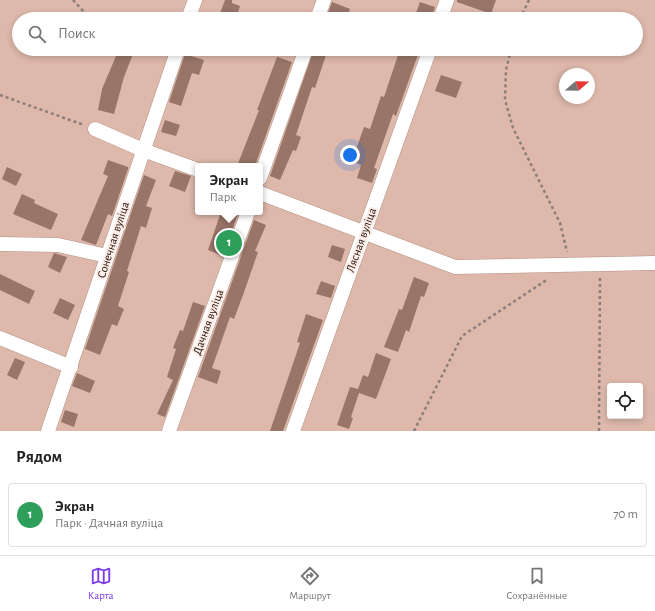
<!DOCTYPE html>
<html lang="ru">
<meta charset="utf-8">
<style>
body{margin:0;font-family:"Alegreya Sans",sans-serif;background:#f6f6f6;color:#222}
.controls{position:absolute;right:12px;bottom:12px;display:grid;overflow:hidden;border-radius:4px;box-shadow:0 2px 6px #0003}
.controls button{width:36px;height:36px;display:grid;place-items:center;padding:0;border:0;border-bottom:1px solid #e0e0e0;background:#fff;color:#222;font:20px sans-serif}
.compass{position:absolute;left:559px;top:68px;width:36px;height:36px;border-radius:50%;background:#fff;box-shadow:0 2px 6px #0003;rotate:70deg}
.you{position:absolute;left:350px;top:155px;width:14px;height:14px;margin:-10px;border:3px solid #fff;border-radius:50%;background:#1a73e8;box-shadow:0 0 0 6px #1a73e833}
.badge{display:grid;place-items:center;width:26px;height:26px;border-radius:50%;background:#7c3aed;color:#fff;font-size:13px;font-weight:700}
.pin{position:absolute;translate:-50% -50%;border:2px solid #fff;box-shadow:0 1px 4px #0006}
.popup{position:absolute;left:195px;top:163px;width:68px;height:52px;box-sizing:border-box;display:grid;place-content:center;border-radius:4px;background:#fff;filter:drop-shadow(0 1px 3px #0005);font-size:13px;white-space:nowrap;color:#767676}
.popup b{font-size:15px;color:#222}
.popup::after{content:'';position:absolute;left:50%;top:100%;margin-left:-8px;border:8px solid transparent;border-top-color:#fff}
.list{margin:0;padding:0;list-style:none}
h2{display:flex;justify-content:space-between;align-items:center;height:52px;margin:0;padding:0 16px;font-size:17px}
h2 small{font-size:13px;font-weight:400;color:#767676}
.list li{display:grid;grid-template-columns:26px 1fr auto;gap:12px;align-items:center;box-sizing:border-box;height:64px;margin:0 8px 8px;padding:0 8px;border:1px solid #e0e0e0;border-radius:4px}
.list b{display:block;font-size:15px;white-space:nowrap}
.list p{margin:0;font-size:13px;white-space:nowrap;color:#767676}
.list em{font-size:13px;font-style:normal;color:#767676}
.icon{flex:none;width:22px;height:22px;fill:none;stroke:currentColor;stroke-width:2;stroke-linecap:round;stroke-linejoin:round}
.map{position:relative;flex:none;width:655px;height:431px;overflow:hidden}
.search{position:absolute;background:#fff;box-shadow:0 2px 6px #0003;left:12px;right:12px;top:12px;height:44px;display:flex;align-items:center;gap:10px;box-sizing:border-box;padding:0 14px;border-radius:22px;color:#767676;font-size:15px}
.sheet{height:124px;background:#fff}
nav{display:flex;justify-content:space-around;align-items:center;box-sizing:border-box;height:56px;border-top:1px solid #e0e0e0;background:#fff;font-size:11px;color:#767676}
nav a{display:grid;justify-items:center;gap:2px}
nav .on{color:#7c3aed}
.map>svg:first-child{display:block}
.green{fill:#ddb8ab;fill-rule:evenodd}
.building{fill:#997568}
.lines{fill:none;stroke-linecap:round;stroke-linejoin:round}
.minor-casing{stroke:#b69184;stroke-width:15}
.path{stroke:#8d7e79;stroke-width:2.5;stroke-dasharray:3 3;stroke-linecap:butt}
.minor{stroke:#fff;stroke-width:14}
.labels{text-anchor:middle;dominant-baseline:central;stroke-width:4;stroke-linejoin:round;paint-order:stroke}
.street-label{font-size:12px;fill:#1e110c;stroke:#feede7}
</style>
<div class="map">
<svg width="655" height="431" viewBox="0 0 655 431">
<rect width="100%" height="100%" fill="#feede7"/>
<path class="green" d="M 0,0 L 655,0 L 655,431 L 0,431 ZM 19,19 L 636,19 L 636,49 L 19,49 ZM 565,74 L 589,74 L 589,98 L 565,98 ZM 198,166 L 260,166 L 260,212 L 198,212 ZM 610,386 L 640,386 L 640,416 L 610,416 Z"/>
<g class="building">
<polygon points="225,0 232,0 232,3 240,6 236,19 219,16"/>
<polygon points="457,0 496,0 491,14 457,2"/>
<polygon points="332,2 350,9 347,19 326,19"/>
<polygon points="420,2 435,7 431,19 414,19"/>
<polygon points="119,49 135,49 124,77 114,114 98,110 102,89"/>
<polygon points="314,49 328,49 315,88 312,87 296,135 301,137 296,151 293,150 280,180 270,176"/>
<polygon points="400,49 420,49 396,116 393,114 374,168 377,169 372,183 357,178 361,165 352,161 364,127 370,129 381,96 384,97"/>
<polygon points="185,54 204,60 199,75 192,73 181,106 169,102"/>
<polygon points="277,57 292,62 255,166 237,166 259,110 257,110"/>
<polygon points="441,75 462,82 456,98 435,91"/>
<polygon points="165,120 180,125 176,136 161,132"/>
<polygon points="108,160 128,167 128,169 112,216 108,214 96,245 81,240 108,176 103,174"/>
<polygon points="7,167 22,174 16,186 2,179"/>
<polygon points="175,171 191,176 185,192 169,186"/>
<polygon points="144,175 156,180 146,206 152,208 146,228 141,226 127,271 129,272 118,306 124,309 117,326 112,324 100,355 85,349"/>
<polygon points="22,194 35,200 34,203 58,214 51,230 13,214"/>
<polygon points="221,212 233,212 238,214 223,256 208,250"/>
<polygon points="254,220 266,225 255,251 258,252 243,295 234,319 230,317 212,368 221,371 217,384 198,377"/>
<polygon points="332,245 345,249 341,262 328,257"/>
<polygon points="54,253 67,257 60,273 48,267"/>
<polygon points="0,274 35,291 29,304 0,290"/>
<polygon points="414,277 429,283 424,297 421,296 409,332 406,330 398,352 384,347 399,309 402,310"/>
<polygon points="321,281 335,286 331,298 316,294"/>
<polygon points="60,298 75,305 68,320 53,313"/>
<polygon points="193,302 205,306 165,417 157,414 173,380 167,377 176,349 173,348 180,330 183,331"/>
<polygon points="306,314 323,320 283,431 270,431 300,343 297,342"/>
<polygon points="376,353 391,359 376,399 359,393 351,417 353,418 349,429 337,425 350,387 358,389 363,375 368,377"/>
<polygon points="15,358 25,362 17,380 7,375"/>
<polygon points="77,373 95,381 90,393 72,386"/>
<polygon points="65,410 78,414 74,427 61,422"/>
</g>
<g class="lines">
<defs>
<g id="minor">
<polyline points="188,19 195,0"/>
<polyline points="317,19 324,0"/>
<polyline points="440,19 447,0"/>
<polyline points="95,129 143,150 198,170"/>
<polyline points="260,178 306,49"/>
<polyline points="260,193 455,267 655,263"/>
<polyline points="0,244 58,245 107,256"/>
<polyline points="0,338 71,367"/>
<polyline points="48,431 178,49"/>
<polyline points="169,431 248,212"/>
<polyline points="293,431 430,49"/>
</g>
</defs>
<use href="#minor" class="minor-casing"/>
<g class="path">
<polyline points="73,0 85,13"/>
<polyline points="520,19 529,0"/>
<polyline points="511,49 506,70 505,100 513,128 560,223 567,252"/>
<polyline points="0,95 84,125"/>
<polyline points="414,431 462,336 548,279"/>
<polyline points="599,431 600,278"/>
</g>
<use href="#minor" class="minor"/>
</g>
<g class="labels">
<g class="street-label">
<text transform="translate(113 240) rotate(-72)">Сонечная вуліца</text>
<text transform="translate(361 240) rotate(-70)">Лясная вуліца</text>
<text transform="translate(208 322) rotate(-70)">Дачная вуліца</text>
</g>
</g>
</svg>
<div class="controls">
<button><svg class="icon" aria-label="locate" viewBox="0 0 24 24"><circle cx="12" cy="12" r="6"/><path d="M12 2v4M12 18v4M2 12h4M18 12h4"/></svg></button>
</div>
<svg class="compass" viewBox="-18 -18 36 36"><path d="M0-13l5 13h-10z" fill="#e53935"/><path d="M0 13l5-13h-10z" fill="#767676"/></svg>
<div class="you"></div>
<div class="pin badge" style="left:229px;top:243px;background:#2e9e5b">1</div>
<div class="popup"><b>Экран</b>Парк</div>
<div class="search"><svg class="icon" aria-label="search" viewBox="0 0 24 24"><circle cx="10" cy="10" r="6"/><path d="M15 15l6 6"/></svg>Поиск</div>
</div>
<section class="sheet">
<h2>Рядом<small></small></h2>
<ul class="list">
<li><span class="badge" style="background:#2e9e5b">1</span><div><b>Экран</b><p>Парк · Дачная вуліца</p></div><em>70 m</em></li>
</ul>
</section>
<nav>
<a class="on"><svg class="icon" aria-label="map" viewBox="0 0 24 24"><path d="M3 6l6-2 6 2 6-2v14l-6 2-6-2-6 2zM9 4v14M15 6v14"/></svg>Карта</a>
<a><svg class="icon" aria-label="directions" viewBox="0 0 24 24"><path d="M12 3l9 9-9 9-9-9zM9 14v-3h6M13 9l2 2-2 2"/></svg>Маршрут</a>
<a><svg class="icon" aria-label="saved" viewBox="0 0 24 24"><path d="M7 4h10v16l-5-4-5 4z"/></svg>Сохранённые</a>
</nav>
